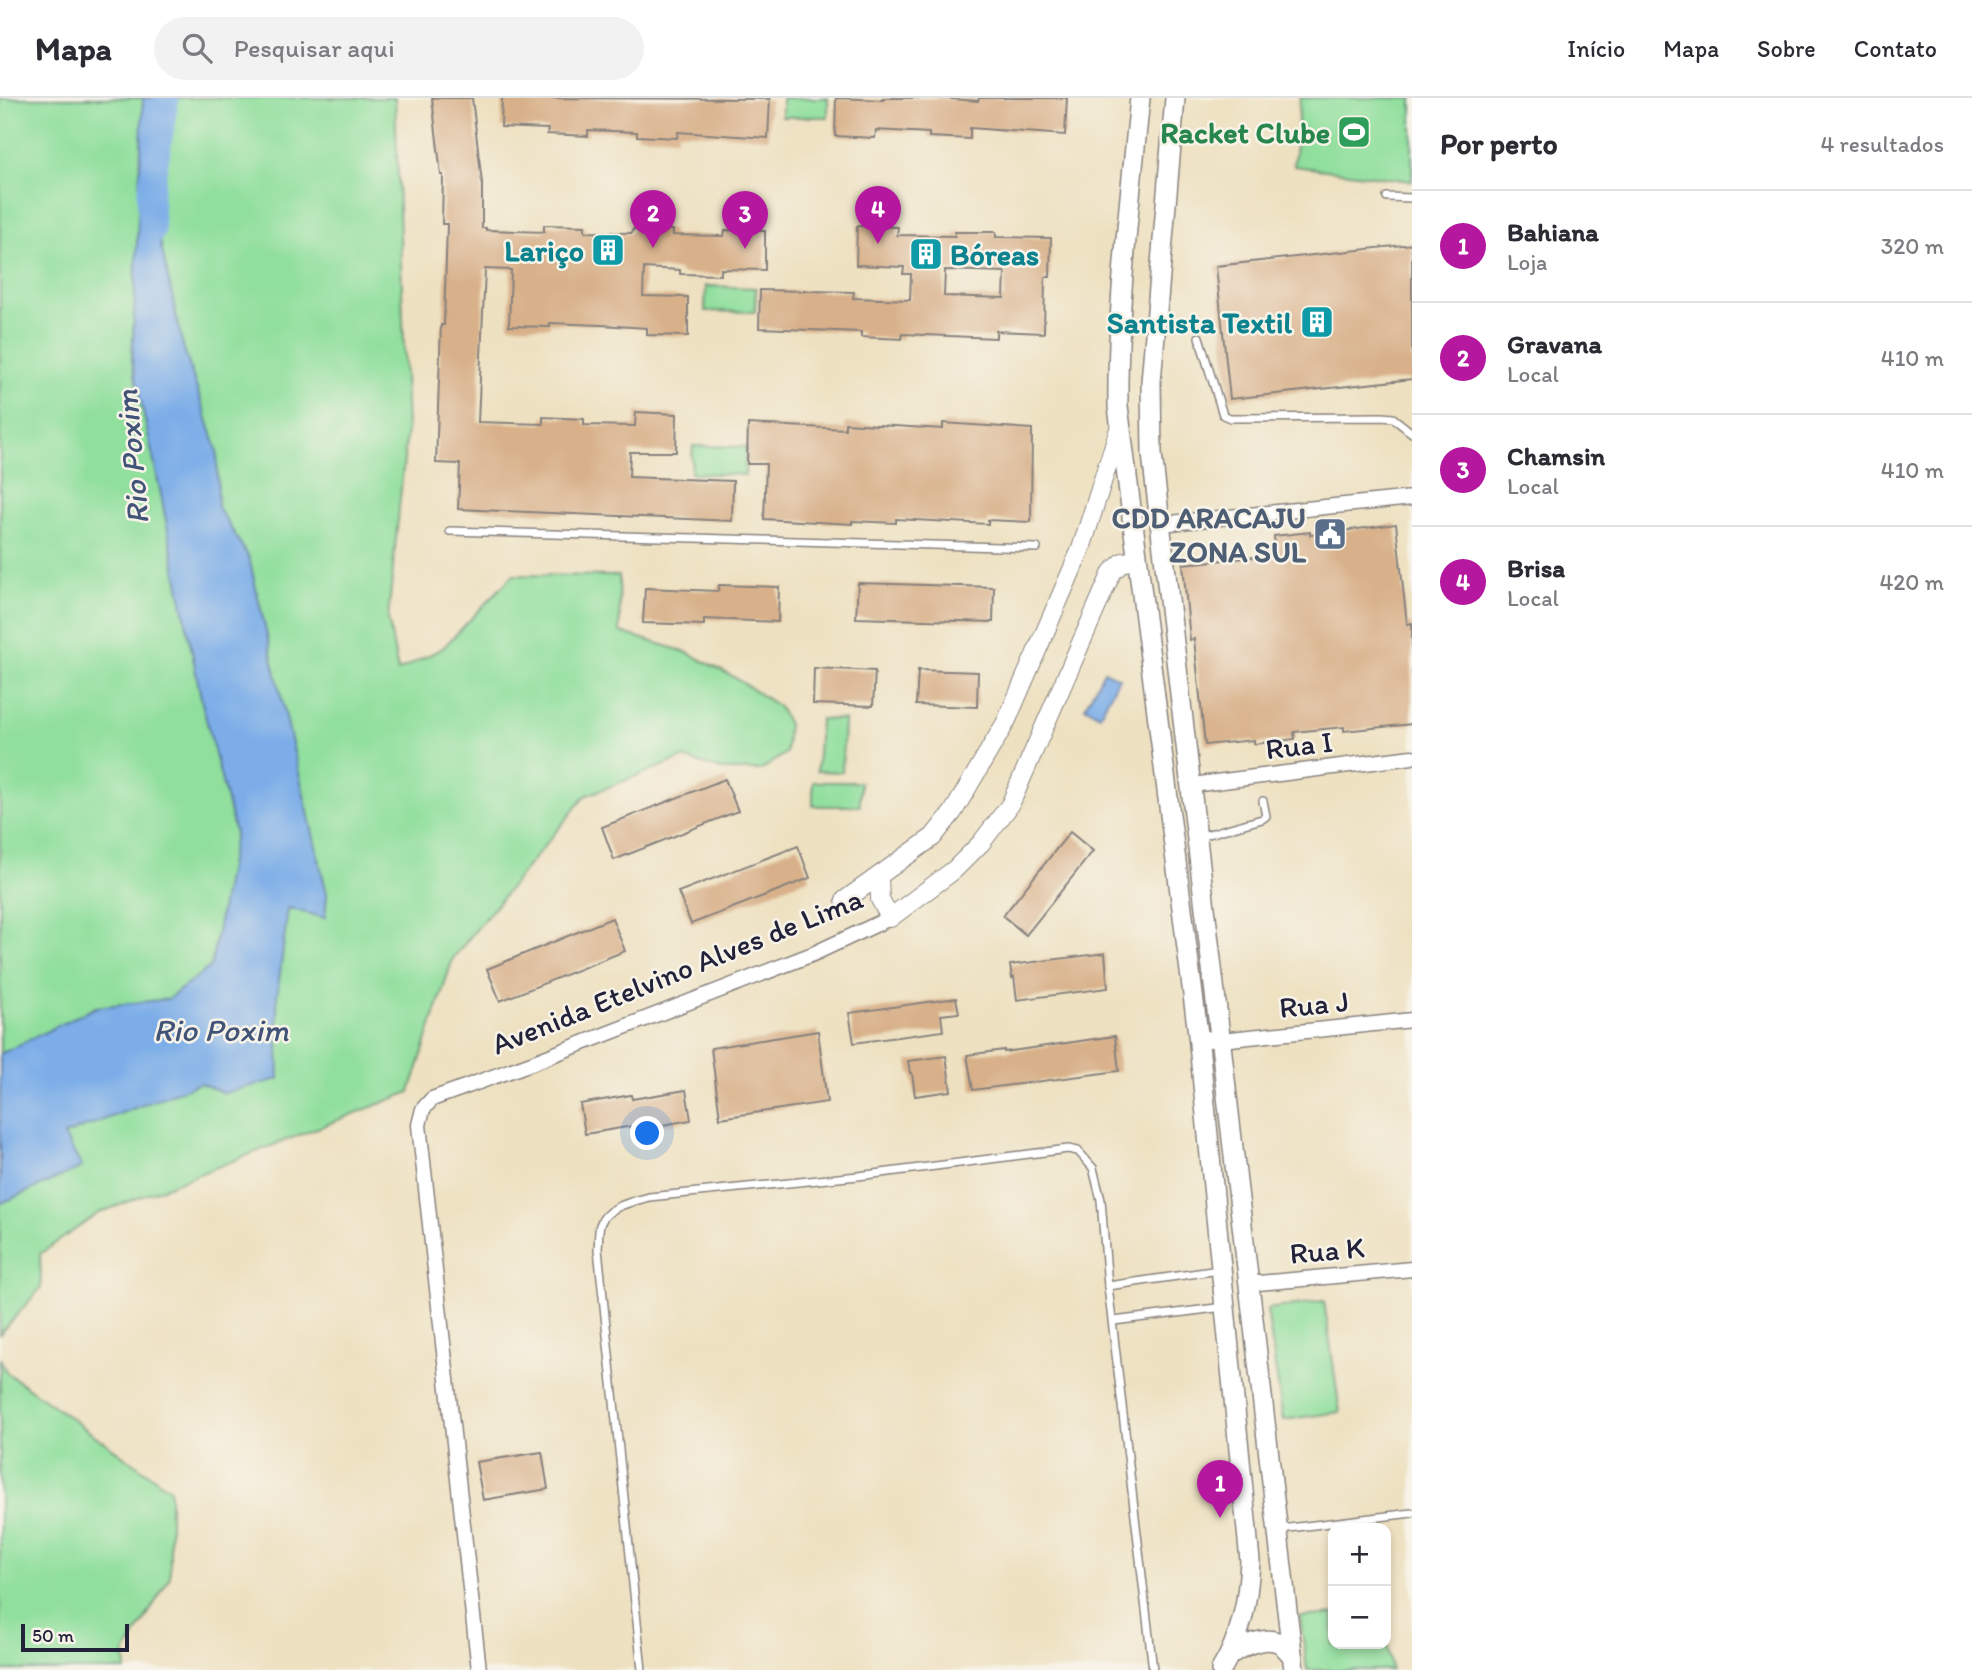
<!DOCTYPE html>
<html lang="pt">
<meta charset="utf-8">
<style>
body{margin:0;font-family:Itim,sans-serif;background:#f2f2f3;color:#2b2b33}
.controls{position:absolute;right:21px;bottom:21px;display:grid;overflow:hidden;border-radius:14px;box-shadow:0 4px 10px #0003}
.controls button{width:63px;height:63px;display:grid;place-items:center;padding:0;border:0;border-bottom:2px solid #e1e1e2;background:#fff;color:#2b2b33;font:35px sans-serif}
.scale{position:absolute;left:21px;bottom:18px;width:108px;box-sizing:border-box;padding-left:7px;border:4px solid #22223b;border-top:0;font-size:19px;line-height:24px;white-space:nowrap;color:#22223b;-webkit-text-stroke:5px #f7f3e8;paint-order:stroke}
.you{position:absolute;left:648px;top:1036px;width:24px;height:24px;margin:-18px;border:5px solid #fff;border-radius:50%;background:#1a73e8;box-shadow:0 0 0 10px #1a73e833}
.badge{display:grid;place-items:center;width:46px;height:46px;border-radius:50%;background:#b5179e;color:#fff;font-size:23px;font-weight:700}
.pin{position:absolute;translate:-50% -58px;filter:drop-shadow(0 2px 4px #0008)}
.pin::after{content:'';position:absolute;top:37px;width:24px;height:21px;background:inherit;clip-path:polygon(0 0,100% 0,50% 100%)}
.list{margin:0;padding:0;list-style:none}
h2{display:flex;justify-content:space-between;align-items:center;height:91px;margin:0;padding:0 28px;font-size:30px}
h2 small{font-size:23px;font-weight:400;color:#7c7c81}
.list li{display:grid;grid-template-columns:46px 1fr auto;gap:21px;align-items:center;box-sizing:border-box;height:112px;padding:0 28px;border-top:2px solid #e1e1e2}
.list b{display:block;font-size:26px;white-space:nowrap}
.list p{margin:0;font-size:23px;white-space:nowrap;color:#7c7c81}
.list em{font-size:23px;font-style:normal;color:#7c7c81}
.icon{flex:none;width:38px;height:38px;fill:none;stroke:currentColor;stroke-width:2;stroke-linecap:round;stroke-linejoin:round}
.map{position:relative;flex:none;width:1412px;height:1572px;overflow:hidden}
header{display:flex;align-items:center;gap:42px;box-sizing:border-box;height:98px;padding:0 35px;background:#fff;border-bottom:2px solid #e1e1e2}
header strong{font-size:33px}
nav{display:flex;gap:38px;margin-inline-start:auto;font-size:24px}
.search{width:490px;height:63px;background:#f2f2f3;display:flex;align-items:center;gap:18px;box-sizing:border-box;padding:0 24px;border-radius:38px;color:#7c7c81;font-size:26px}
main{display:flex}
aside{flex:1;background:#fff}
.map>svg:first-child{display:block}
.green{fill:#90df9d;stroke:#59806c;stroke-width:2}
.water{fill:#7cade8;stroke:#4f6892;stroke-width:2}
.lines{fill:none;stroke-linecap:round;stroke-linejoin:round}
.river{stroke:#7cade8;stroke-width:26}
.building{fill:#d8b089;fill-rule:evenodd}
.service-casing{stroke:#88827e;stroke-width:10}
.minor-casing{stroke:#88827e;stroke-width:17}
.tertiary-casing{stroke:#88827e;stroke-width:20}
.secondary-casing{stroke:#88827e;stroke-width:22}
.service{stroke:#fff;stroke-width:7}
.minor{stroke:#fff;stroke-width:14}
.tertiary{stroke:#fff;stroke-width:18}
.secondary{stroke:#fff;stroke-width:19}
.labels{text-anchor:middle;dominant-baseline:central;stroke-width:5;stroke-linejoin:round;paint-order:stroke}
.leisure-label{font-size:30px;font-weight:bold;fill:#27864d;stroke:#f7f3e8;text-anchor:end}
.culture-label{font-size:30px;font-weight:bold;fill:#0d838f;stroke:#f7f3e8;text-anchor:end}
.service-label{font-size:30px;font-weight:bold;fill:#4e5e75;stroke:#f7f3e8;text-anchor:end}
.street-label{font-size:30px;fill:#22223b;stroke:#f7f3e8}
.water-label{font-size:32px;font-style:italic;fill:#425378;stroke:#f7f3e8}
</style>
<header>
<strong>Mapa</strong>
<div class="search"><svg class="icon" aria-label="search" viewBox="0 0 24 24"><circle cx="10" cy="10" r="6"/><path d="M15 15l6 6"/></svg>Pesquisar aqui</div>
<nav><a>Início</a><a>Mapa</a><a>Sobre</a><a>Contato</a></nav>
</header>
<main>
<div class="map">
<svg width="1412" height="1572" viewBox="0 0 1412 1572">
<rect width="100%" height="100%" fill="#f7f3e8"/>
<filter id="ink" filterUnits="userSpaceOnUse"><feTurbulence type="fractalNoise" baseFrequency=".0143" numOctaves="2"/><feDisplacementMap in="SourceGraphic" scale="14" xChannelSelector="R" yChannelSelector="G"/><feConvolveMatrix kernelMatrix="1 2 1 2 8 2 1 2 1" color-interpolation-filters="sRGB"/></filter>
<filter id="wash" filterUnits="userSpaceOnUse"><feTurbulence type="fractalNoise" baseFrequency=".00686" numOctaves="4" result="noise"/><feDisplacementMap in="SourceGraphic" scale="28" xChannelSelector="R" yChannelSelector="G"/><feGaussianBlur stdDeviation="1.57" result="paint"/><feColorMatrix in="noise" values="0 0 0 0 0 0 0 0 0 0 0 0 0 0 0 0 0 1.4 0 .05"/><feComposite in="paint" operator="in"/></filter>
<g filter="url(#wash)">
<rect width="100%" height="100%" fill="#eee1c1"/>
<g class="green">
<polygon points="0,0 395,0 407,331 388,520 398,573 443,550 513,477 619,478 620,534 686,554 734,579 779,609 788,626 786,655 761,672 722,672 683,660 585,698 453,860 410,994 99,1115 40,1156 41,1190 0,1236"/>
<rect x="782" y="0" width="46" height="19"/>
<polygon points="1300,0 1412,0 1412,83 1294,68"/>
<polygon points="706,188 756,190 755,214 705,213"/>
<polygon points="693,348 746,349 745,377 691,375"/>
<polygon points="820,621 844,622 842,674 817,673"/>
<rect x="813" y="684" width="47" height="24"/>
<polygon points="1324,1203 1340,1314 1283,1322 1267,1211"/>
<polygon points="0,1260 6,1274 170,1391 170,1479 125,1555 126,1572 0,1572"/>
<polygon points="1333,1516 1333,1546 1386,1546 1386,1536 1391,1572 1307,1572 1300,1519"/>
</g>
<g class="water">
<polygon points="143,0 165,0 150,97 183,248 217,352 218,409 249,460 327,796 325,820 288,810 277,900 279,981 224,995 200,985 64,1037 82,1069 0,1106 0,956 96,909 168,901 211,868 235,735 202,605 159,387 132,263"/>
<polygon points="1104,573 1119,580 1100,617 1085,609"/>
</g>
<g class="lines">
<polyline class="river" points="152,133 150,97 166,0"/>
</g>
<g id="blocks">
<g class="building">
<polygon points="432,0 472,0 482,85 482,130 486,130 486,132 544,134 544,127 585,128 585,134 632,135 633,131 673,132 673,137 724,138 725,132 765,133 765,172 721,171 721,177 680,176 680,172 644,170 643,198 688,199 688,238 647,237 647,230 601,227 550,225 550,229 509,228 511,172 485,171 478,324 543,326 543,319 584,321 584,327 635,328 636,314 677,316 676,354 630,354 629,379 733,383 732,423 458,411 460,366 436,365 441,227 444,227 447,126 442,126 443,77 441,77"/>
<polygon points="502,0 770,1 768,40 678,34 677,40 637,38 637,34 588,32 588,38 547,36 548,31 501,29"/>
<polygon points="836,0 883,2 883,0 938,0 978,3 979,0 1067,0 1065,37 970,30 970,41 929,39 929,35 876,32 875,40 835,38"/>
<path d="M 857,128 L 898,129 L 897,137 L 955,138 L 955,134 L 996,134 L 996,139 L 1051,140 L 1050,179 L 1045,179 L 1044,235 L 996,233 L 996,240 L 902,236 L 902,241 L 861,239 L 861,234 L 759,230 L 760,192 L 854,194 L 853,200 L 910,202 L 911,176 L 903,176 L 904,169 L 856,167 ZM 945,172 L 1005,174 L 1004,200 L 944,198 Z"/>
<polygon points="1412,146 1412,281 1230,301 1216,168"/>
<polygon points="845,325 943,331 943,325 1032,331 1031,424 988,422 988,426 896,421 896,425 852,423 852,426 764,421 766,366 747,366 748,326 845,331"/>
<polygon points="1396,426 1407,526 1412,525 1412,626 1344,633 1344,629 1294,634 1295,641 1254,646 1254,642 1205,647 1194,541 1190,542 1183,466 1276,457 1274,438 1310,434 1310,437"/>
<polygon points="858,485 994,489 993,524 856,520"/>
<polygon points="719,487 779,489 778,524 704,521 704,527 643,525 645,490 718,493"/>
<polygon points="814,570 875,573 873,608 813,606"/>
<polygon points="918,572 978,574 977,609 916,607"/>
<polygon points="725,681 738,713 614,762 602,729"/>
<polygon points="1070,734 1093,753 1026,837 1003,818"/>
<polygon points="798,748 810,780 691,826 678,794"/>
<polygon points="612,820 625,853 500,903 487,871"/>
<polygon points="1105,855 1108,890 1017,902 1014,879 1012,880 1010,867"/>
<polygon points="956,900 959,915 941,917 943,933 854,945 849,915"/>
<polygon points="818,933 827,1004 720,1020 711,950"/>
<polygon points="1115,938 1119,973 973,992 967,957 1004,952 1004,954"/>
<polygon points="946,958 951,993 915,998 912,975 910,975 908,963"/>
<polygon points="686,992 691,1022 639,1031 639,1027 585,1036 580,1006 631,997 632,1001"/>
<polygon points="542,1354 548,1391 483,1402 476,1364"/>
</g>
</g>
</g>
<g filter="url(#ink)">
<use href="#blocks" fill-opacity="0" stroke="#88827e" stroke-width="2"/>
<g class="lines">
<defs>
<g id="service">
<polyline points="1387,99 1412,100"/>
<polyline points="1199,239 1223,317 1230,320 1382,319 1393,320 1412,335"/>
<polyline points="450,433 1037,450"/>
<polyline points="1198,739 1262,721 1266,718 1263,703"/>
<polyline points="1108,1188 1219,1172"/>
<polyline points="1114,1223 1224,1209"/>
<polyline points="1281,1431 1412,1415"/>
<path d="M 642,1572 L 598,1151 C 599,1143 598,1134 600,1127 C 606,1108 633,1104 649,1099 L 858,1078 L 1068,1051 L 1078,1053 L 1093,1070 L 1101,1102 L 1108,1188 L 1153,1572"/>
</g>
<g id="minor">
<polyline points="1161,426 1412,400"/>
<polyline points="1192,687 1412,659"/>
<polyline points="1198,936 1211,942 1221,942 1412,922"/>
<polyline points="1248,1186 1412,1171"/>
<polyline points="479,1572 419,1027 423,1011 432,1001 534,964 813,856 890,820"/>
</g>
<g id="tertiary">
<polyline points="879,779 880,801 890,820 954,772 981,745 1010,707 1112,474 1123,464 1138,462"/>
<polyline points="845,802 933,739 953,714 1006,624 1081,451 1119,331"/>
</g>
<g id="secondary">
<path d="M 1140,0 C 1130,101 1117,207 1118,308 L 1198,936 L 1250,1463 C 1248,1502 1242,1537 1221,1572"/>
<polyline points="1175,0 1151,284 1152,356 1294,1572"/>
<path d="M 1231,1556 C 1244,1548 1264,1537 1280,1545 C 1284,1548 1288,1554 1292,1557"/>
</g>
</defs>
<use href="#service" class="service-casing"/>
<use href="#minor" class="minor-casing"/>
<use href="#tertiary" class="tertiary-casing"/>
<use href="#secondary" class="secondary-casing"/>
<use href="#service" class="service"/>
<use href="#minor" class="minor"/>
<use href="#tertiary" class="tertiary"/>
<use href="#secondary" class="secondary"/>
</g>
</g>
<defs>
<symbol id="stadium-square" viewBox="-11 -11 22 22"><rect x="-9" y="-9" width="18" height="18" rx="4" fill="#2e9e5b" stroke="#f7f3e8"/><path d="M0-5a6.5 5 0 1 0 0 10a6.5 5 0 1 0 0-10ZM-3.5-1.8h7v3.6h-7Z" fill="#fff"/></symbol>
<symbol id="building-square" viewBox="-11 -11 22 22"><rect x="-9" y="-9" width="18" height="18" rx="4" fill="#0f9aa8" stroke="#f7f3e8"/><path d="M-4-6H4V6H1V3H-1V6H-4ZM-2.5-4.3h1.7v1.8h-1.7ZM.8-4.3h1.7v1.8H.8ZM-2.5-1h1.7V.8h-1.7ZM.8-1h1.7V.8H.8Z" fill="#fff"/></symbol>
<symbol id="civic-square" viewBox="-11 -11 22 22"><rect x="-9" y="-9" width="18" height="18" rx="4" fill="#5c6f8a" stroke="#f7f3e8"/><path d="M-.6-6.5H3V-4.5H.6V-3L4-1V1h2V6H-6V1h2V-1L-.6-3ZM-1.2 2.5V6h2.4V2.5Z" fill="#fff"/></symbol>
</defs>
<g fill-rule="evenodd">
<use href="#stadium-square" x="1335" y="15" width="38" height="38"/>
<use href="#building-square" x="589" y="133" width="38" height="38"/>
<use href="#building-square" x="907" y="137" width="38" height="38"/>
<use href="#building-square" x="1298" y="205" width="38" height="38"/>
<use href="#civic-square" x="1311" y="417" width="38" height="38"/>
</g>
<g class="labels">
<g class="leisure-label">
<text x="1330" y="34">Racket Clube</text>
</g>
<g class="culture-label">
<text x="584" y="152">Lariço</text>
<text x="950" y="156" text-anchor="start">Bóreas</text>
<text x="1292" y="224">Santista Textil</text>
</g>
<g class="service-label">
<text x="1306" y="419">CDD ARACAJU<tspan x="1306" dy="34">ZONA SUL</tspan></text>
</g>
<g class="street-label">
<text transform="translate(1299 647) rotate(-7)">Rua I</text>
<text transform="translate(677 873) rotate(-22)">Avenida Etelvino Alves de Lima</text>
<text transform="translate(1314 906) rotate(-6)">Rua J</text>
<text transform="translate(1327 1152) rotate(-5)">Rua K</text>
</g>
<g class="water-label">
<text transform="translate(132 359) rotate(-95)">Rio Poxim</text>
<text x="221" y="932">Rio Poxim</text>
</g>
</g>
</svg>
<div class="controls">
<button>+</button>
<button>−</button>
</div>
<div class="scale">50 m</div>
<div class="you"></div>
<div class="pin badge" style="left:1220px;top:1420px">1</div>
<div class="pin badge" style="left:653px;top:150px">2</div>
<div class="pin badge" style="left:745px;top:151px">3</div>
<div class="pin badge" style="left:878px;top:146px">4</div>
</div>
<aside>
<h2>Por perto<small>4 resultados</small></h2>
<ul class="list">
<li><span class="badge">1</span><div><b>Bahiana</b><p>Loja</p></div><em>320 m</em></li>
<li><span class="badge">2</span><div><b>Gravana</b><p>Local</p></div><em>410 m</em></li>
<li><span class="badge">3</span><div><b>Chamsin</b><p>Local</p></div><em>410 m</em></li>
<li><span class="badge">4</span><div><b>Brisa</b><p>Local</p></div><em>420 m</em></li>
</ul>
</aside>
</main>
